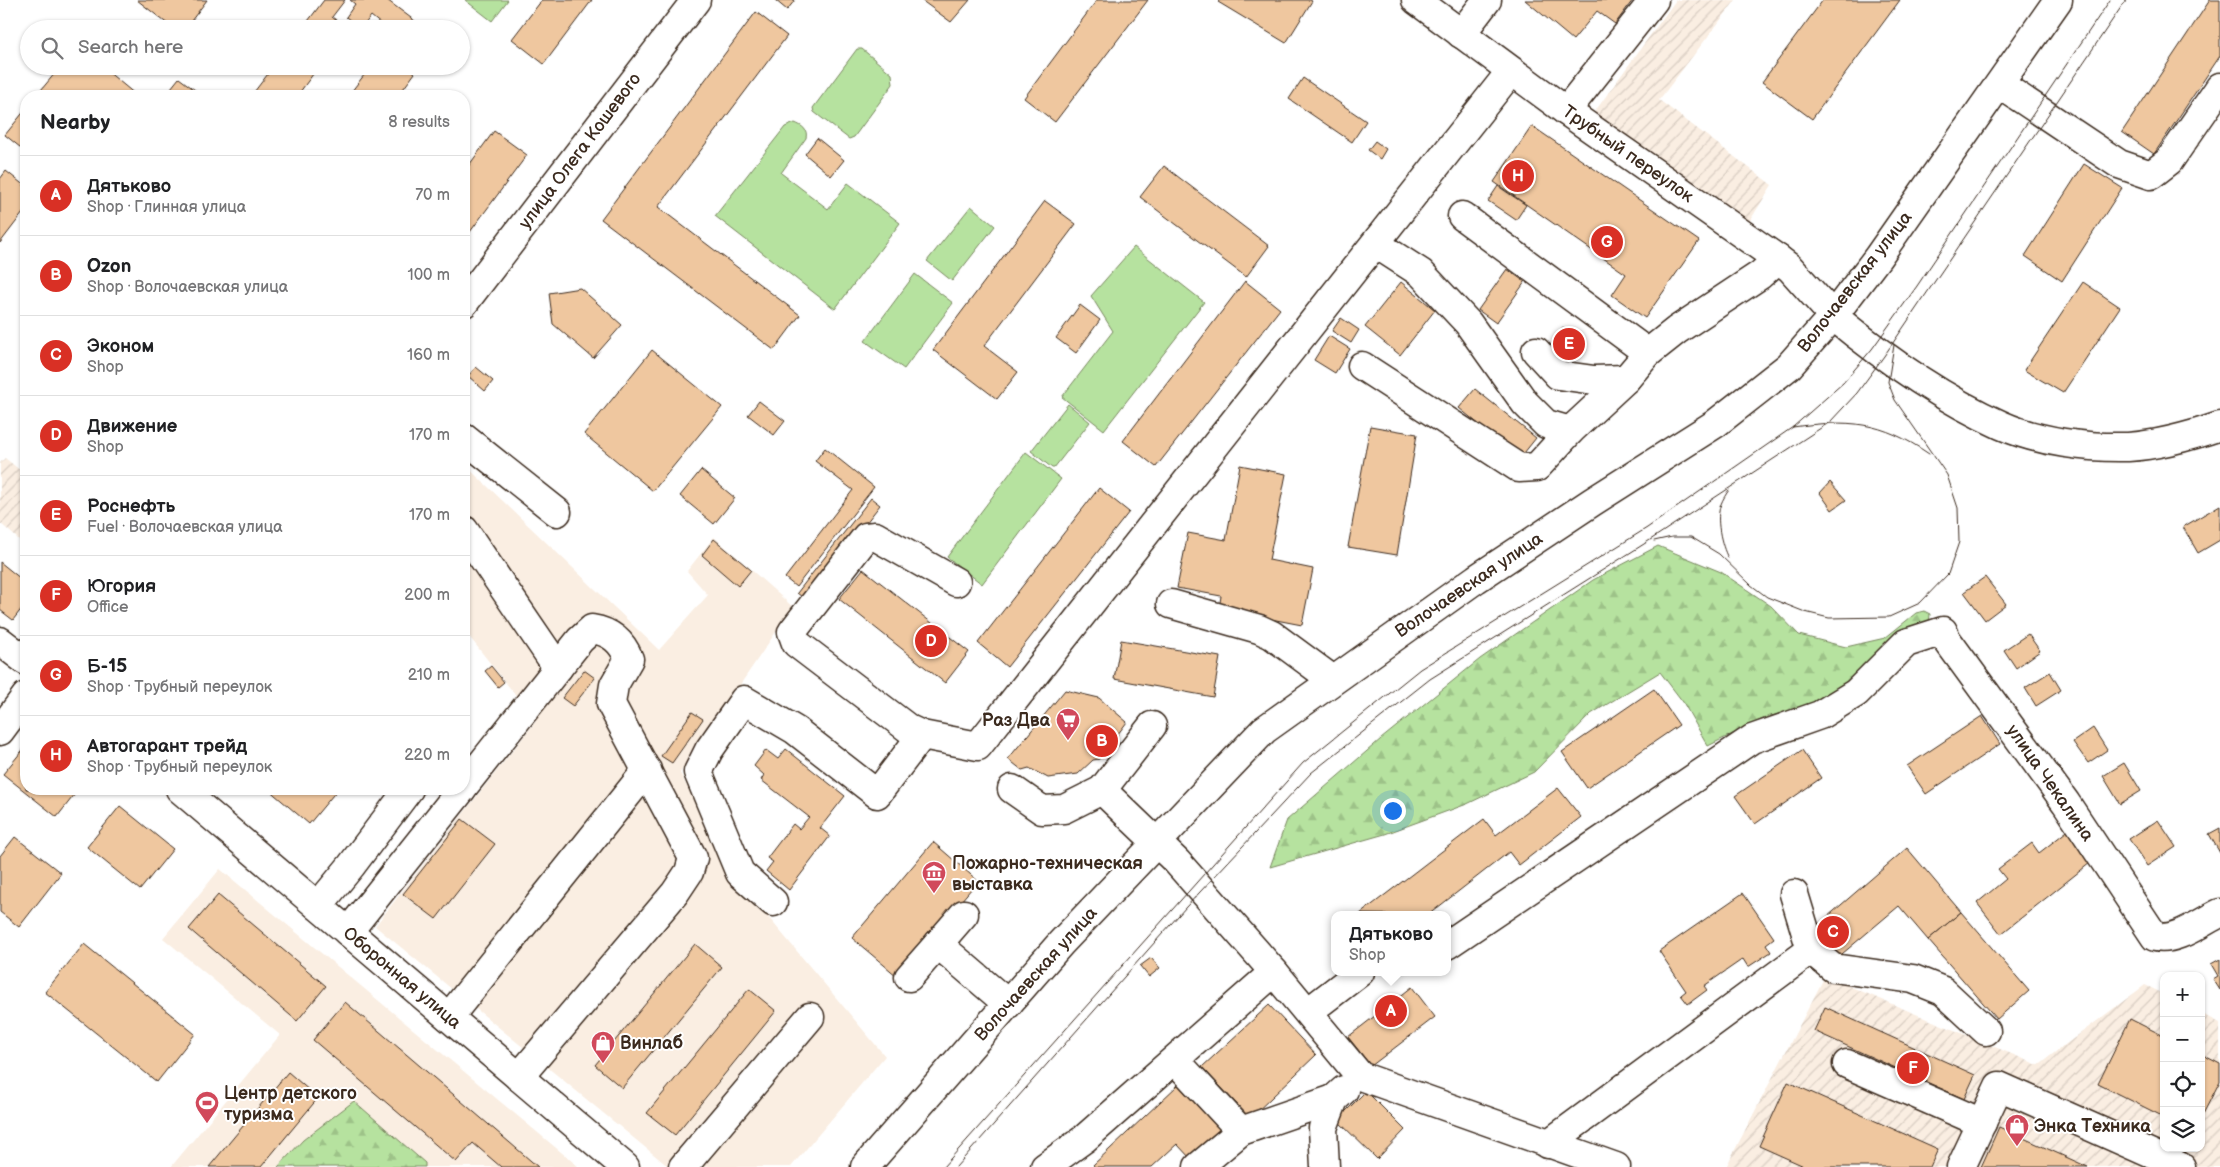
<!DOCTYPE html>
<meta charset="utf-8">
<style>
body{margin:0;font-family:"Balsamiq Sans",sans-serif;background:#f2f2f2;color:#202124}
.controls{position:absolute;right:15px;bottom:15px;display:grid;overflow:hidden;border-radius:10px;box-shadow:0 1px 4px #0004}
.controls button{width:45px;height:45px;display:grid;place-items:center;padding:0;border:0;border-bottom:1px solid #e0e0e0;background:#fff;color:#202124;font:25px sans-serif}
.you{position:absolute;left:1392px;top:810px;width:18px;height:18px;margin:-12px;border:4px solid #fff;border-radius:50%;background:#1a73e8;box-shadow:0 0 0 8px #1a73e833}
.badge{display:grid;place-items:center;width:32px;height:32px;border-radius:50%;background:#d93025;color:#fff;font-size:16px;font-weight:700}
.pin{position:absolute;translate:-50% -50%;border:2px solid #fff;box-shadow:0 1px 5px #0006}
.popup{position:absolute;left:1331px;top:911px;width:120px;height:65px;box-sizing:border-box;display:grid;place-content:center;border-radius:10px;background:#fff;filter:drop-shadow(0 1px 4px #0005);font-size:16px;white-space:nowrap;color:#757577}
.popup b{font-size:19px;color:#202124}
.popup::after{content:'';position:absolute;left:50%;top:100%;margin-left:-10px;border:10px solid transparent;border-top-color:#fff}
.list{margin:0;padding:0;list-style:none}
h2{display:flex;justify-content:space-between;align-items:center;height:65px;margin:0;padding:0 20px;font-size:21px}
h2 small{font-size:16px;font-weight:400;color:#757577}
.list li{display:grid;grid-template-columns:32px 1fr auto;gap:15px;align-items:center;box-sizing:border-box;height:80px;padding:0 20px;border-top:1px solid #e0e0e0}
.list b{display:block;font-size:19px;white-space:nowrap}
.list p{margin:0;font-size:16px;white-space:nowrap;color:#757577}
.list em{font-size:16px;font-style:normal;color:#757577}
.icon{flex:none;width:28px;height:28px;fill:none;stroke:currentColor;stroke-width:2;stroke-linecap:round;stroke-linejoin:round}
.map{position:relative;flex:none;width:2220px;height:1167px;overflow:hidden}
.search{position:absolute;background:#fff;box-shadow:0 1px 4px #0004;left:20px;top:20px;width:450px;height:55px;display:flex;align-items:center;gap:12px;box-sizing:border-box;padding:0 18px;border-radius:28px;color:#757577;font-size:19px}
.panel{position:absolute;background:#fff;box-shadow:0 1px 4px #0004;left:20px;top:90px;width:450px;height:705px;border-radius:20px}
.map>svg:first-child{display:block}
.built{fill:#faeee2}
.industrial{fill:url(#industrial-furrows)}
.forest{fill:url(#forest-firs);stroke:#78865e}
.park{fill:#b6e29f;stroke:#78865e}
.building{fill:#efc79f;stroke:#3b2a1e}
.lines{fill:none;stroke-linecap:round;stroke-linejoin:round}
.minor-casing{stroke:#3b2a1e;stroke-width:31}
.major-casing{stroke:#3b2a1e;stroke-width:31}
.minor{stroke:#fff;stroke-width:28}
.major{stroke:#fff;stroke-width:28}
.tram{stroke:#3b2a1e;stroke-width:1}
.labels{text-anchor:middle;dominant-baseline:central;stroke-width:4;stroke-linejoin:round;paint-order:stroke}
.street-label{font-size:18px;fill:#3b2a1e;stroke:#fff}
.poi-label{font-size:18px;font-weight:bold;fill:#3b2a1e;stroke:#fff;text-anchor:start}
</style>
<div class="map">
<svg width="2220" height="1167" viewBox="0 0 2220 1167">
<defs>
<pattern id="industrial-furrows" width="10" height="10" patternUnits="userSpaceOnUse" patternTransform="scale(1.25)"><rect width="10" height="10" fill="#faeee2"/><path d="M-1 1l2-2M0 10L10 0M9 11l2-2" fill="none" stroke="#d7ccc1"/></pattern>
<pattern id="forest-firs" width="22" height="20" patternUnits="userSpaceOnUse" patternTransform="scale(1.25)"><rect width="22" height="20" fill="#b6e29f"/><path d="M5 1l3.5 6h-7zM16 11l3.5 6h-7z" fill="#9dc288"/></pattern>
</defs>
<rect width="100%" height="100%" fill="#fff"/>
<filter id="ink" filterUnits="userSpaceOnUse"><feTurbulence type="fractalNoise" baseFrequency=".02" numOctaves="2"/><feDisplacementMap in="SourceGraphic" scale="10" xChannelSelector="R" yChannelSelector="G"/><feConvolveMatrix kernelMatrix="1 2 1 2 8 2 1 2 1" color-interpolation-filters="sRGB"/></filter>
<g filter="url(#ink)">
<g class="built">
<polygon points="464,464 659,650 708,595 687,571 714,537 793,607 680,773 733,875 885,1056 791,1167 669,1167 375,926 536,721 464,630"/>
<polygon points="220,869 579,1167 171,1167 280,1035 163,938"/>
</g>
<g class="industrial">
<polygon points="1676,0 1736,0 1659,100 1772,185 1746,227 1593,114"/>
<polygon points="5,458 26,475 26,546 0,523 0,463"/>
<polygon points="1825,976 2038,1065 2145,985 2164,994 2164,1148 2201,1148 2201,1013 2220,1023 2220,1167 1726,1167"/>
</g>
<g class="forest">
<polygon points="1658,546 1721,572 1771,606 1799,635 1846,647 1885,638 1916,613 1924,611 1930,614 1929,626 1817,710 1769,716 1708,746 1683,702 1660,672 1591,714 1534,772 1467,804 1385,834 1270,867 1287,820 1381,739 1480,659 1593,580"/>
<polygon points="354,1101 425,1163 425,1167 278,1167 303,1140"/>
</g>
<g class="park">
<polygon points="465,0 508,0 492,21"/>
<polygon points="857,49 862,49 892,74 893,84 854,137 849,139 814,112 813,108"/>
<path d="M 795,123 C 802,126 808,129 806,138 L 781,173 L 828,209 L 848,183 L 900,223 L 835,309 L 715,216 L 785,127 Z"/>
<polygon points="971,206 995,226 952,281 927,261"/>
<polygon points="1134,247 1204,302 1104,430 1062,397 1113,331 1091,296"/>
<polygon points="915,274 953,303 904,369 865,341"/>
<polygon points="1068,404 1090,422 1054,468 1052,468 1031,451"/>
<polygon points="1026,452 1061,479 982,584 947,557"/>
</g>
<g class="building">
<polygon points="137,0 207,0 185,29 174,29"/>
<polygon points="324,0 345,0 332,17 348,29 302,29"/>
<polygon points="350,0 387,0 415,21 410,29 387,29 371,16 361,29 346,17 355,4"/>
<polygon points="542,0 592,0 544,64 512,39"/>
<polygon points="775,0 795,0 787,10"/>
<polygon points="921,0 970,0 951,22"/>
<polygon points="1097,0 1148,0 1055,122 1024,98"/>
<polygon points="1220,0 1310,0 1312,1 1286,43 1218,2"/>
<polygon points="1525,0 1633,0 1615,24 1597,11 1573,40"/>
<polygon points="1823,0 1900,0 1812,119 1762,82"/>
<polygon points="2210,0 2220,0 2220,56 2154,154 2122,132"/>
<polygon points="756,12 787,36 658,207 800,315 774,350 601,219"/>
<polygon points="61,66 101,66 136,95 36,96"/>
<polygon points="274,66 319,66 297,96 251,96"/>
<polygon points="371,66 406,66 415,73 398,96 348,96"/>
<polygon points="179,78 203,96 181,96 171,88"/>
<polygon points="1303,78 1366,121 1352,142 1289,99"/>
<polygon points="26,109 26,152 5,135"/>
<polygon points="1532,126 1699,241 1645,318 1612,295 1626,274 1494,182"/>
<polygon points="494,131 527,155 464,240 464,172"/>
<polygon points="817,138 844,160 831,176 805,154"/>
<polygon points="1375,141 1386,149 1380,159 1368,150"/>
<polygon points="2084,164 2122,188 2062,281 2025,256"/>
<polygon points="1164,166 1269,246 1246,277 1140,197"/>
<polygon points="6,171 26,187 26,209 0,243 0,179"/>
<polygon points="1498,186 1526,205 1516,220 1488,201"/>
<polygon points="1045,201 1076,224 984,346 1018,372 997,399 933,350"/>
<polygon points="1507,269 1525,282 1496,323 1478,310"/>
<polygon points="1245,281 1280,309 1156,467 1123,441"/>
<polygon points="1401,282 1435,310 1400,355 1365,327"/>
<polygon points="2083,282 2120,307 2063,393 2024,370"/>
<polygon points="580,288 622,325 593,358 553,324 549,293"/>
<polygon points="1080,305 1100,320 1076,353 1056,338"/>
<polygon points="1341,318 1359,330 1351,343 1332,331"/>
<polygon points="1563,328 1583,343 1572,358 1552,343"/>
<polygon points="1329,336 1350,349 1335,373 1314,360"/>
<polygon points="652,350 722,407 653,491 584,434"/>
<polygon points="476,367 493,381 485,391 468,376"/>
<polygon points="1475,389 1536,438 1520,458 1459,408"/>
<polygon points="759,401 785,421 774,435 748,415"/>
<polygon points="1370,426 1417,434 1397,555 1348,547"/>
<polygon points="825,448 874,487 796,587 785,578 853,490 815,461"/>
<polygon points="1240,465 1286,474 1269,560 1313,569 1302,625 1219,609 1221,596 1177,588 1188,533 1226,540"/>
<polygon points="701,470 735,498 714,524 680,496"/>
<polygon points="1830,482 1846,500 1832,510 1820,493"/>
<polygon points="1099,488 1129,512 1007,667 978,643"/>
<polygon points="871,498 880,505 806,600 797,593"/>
<polygon points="2220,505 2220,540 2198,553 2183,527"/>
<polygon points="714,539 751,570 738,586 702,555"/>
<polygon points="0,562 26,583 26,603 13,620 0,610"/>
<polygon points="863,569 969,652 945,683 839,599"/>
<polygon points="1985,577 2006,604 1985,620 1964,592"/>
<polygon points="2028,634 2040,651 2016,668 2004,650"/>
<polygon points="1121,640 1220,657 1213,697 1114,679"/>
<polygon points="491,666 504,682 498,687 485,671"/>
<polygon points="584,670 595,678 573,706 562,698"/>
<polygon points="2050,672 2061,690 2036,706 2025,688"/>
<polygon points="1654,689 1679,725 1587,788 1562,752"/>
<polygon points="1065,690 1099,698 1127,722 1099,759 1093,760 1078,774 1048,778 1029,768 1022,770 1008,759"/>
<polygon points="692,712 703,719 672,763 661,756"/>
<polygon points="1982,716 2000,744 1926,794 1907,766"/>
<polygon points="2093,728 2107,750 2088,763 2073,742"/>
<polygon points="26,746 26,789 79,789 57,817 3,774"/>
<polygon points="786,749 845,796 820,828 830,836 789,890 766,871 773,862 767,858 793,824 799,829 809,817 761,780 764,775 754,766 766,750 778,759"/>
<polygon points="1802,750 1821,778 1755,824 1735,796"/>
<polygon points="2124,763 2141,791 2120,804 2103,776"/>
<polygon points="1558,788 1581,817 1519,865 1509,852 1428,915 1360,914 1484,819 1496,835"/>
<polygon points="268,789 338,789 309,824"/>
<polygon points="120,806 173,849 140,890 87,847"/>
<polygon points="462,819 495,844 436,919 403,894"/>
<polygon points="2158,820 2176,847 2147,866 2129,839"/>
<polygon points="2071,828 2095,859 2001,934 1977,903 2006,879 1998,869 2032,843 2039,853"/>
<polygon points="2220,828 2220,853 2209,834"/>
<polygon points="15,837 61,873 19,927 0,912 0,856"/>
<polygon points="933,842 978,881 897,976 852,938"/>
<polygon points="1907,848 1961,912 1928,940 1899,906 1836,959 1812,930"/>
<polygon points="1743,893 1774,938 1766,944 1771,952 1748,967 1743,959 1704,986 1707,990 1688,1004 1681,995 1686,991 1659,951"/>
<polygon points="218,895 326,986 297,1021 189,929"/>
<polygon points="1961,912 2029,991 1997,1019 1928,940"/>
<polygon points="84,944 195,1034 157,1082 45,992"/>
<polygon points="695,944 722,967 622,1088 595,1065"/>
<polygon points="1151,958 1160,968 1149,977 1140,966"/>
<polygon points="2220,959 2220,990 2213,979 2218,976 2211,964"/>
<polygon points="1412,987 1435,1017 1371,1066 1348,1037"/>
<polygon points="749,989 776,1011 675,1135 647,1113"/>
<polygon points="345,1002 488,1124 538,1167 501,1167 473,1143 456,1162 313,1040"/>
<polygon points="1269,1005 1316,1055 1250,1118 1202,1067"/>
<polygon points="1825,1007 1975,1075 1964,1099 1814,1031"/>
<polygon points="2130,1019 2164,1036 2164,1117 2098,1084"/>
<polygon points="2201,1054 2220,1064 2220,1081 2201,1118"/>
<polygon points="288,1072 318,1098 261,1167 209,1167"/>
<polygon points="1788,1082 1938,1149 1930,1167 1806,1167 1759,1146"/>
<polygon points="1178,1085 1221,1131 1191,1159 1177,1144 1152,1167 1095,1167 1093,1165"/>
<polygon points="1366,1091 1405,1130 1377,1159 1337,1120"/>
<polygon points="1999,1127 2088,1167 1981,1167"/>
</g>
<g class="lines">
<defs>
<g id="minor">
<polyline points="1416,0 1566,111 1778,259 1790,268 1833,316"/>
<polyline points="1461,34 1487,0"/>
<polyline points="2001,85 2119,164 2151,175 2169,161 2220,87"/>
<polyline points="1566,111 1654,0"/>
<polyline points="1462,216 1648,353"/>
<polyline points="1376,244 1421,273 1468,323 1525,403 1546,424 1570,431"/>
<polyline points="464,303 696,0"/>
<polyline points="1536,351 1558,375 1594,380 1626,379"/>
<polyline points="1362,366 1519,468 1537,467 1570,431 1626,379 1648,353 1677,330 1760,275 1778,259"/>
<polyline points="464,438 557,512"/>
<polyline points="464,530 558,668"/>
<polyline points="956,582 875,536 866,537 792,632 796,643 909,729 922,735 978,746 1511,71"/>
<polyline points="1171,604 1259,629 1272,635 1333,680"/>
<polyline points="0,641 26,661"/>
<polyline points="0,731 26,696"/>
<path d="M 464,786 L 580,640 L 592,629 C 611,632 622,641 629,659 L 614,685 L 611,704 L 693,858 L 689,872 L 675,893 L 519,1077"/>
<polyline points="180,789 625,1167"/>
<polyline points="1012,789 1042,810 1064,809 1102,790 1152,726"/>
<polyline points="1102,790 1177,862 1274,972 1360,1076 1616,1167"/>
<polyline points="1794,894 1811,950 1833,968 1913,979 1943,991 1986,1031"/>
<polyline points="773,902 740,873 698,772 709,750 744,700 795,730 877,794 922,735"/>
<polyline points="318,906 351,866 409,789"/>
<polyline points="348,932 462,789"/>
<polyline points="938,944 964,914"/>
<path d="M 1447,945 L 1752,739 L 1820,715 L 1856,693 L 1906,643 L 1943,631 L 1947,640 L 2066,803 L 2155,937 C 2176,942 2201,922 2220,913"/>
<polyline points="909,977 938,944 1008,1004"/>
<polyline points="1308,1012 1360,972"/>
<polyline points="449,1017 647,770"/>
<polyline points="1175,1060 1241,1131"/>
<polyline points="1847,1064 1982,1123"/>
<polyline points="1548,1144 1811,950"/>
<polyline points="683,1167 810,1017"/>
<polyline points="1045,1167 1084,1139 1274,972"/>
<polyline points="1198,1167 1241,1131 1334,1099"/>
<polyline points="1325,1167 1323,1128 1334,1099 1344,1090"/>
<polyline points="1961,1167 1999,1086 2181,1167"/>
</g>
<g id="major">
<path d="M 1833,316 C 1884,358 1941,398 2001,425 C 2039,442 2087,448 2128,447 C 2159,445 2191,436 2220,426"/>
<polyline points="865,1167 1061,943 1264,730 1476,579 1592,502 1715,424 1789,366 1833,316 1878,257 2058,0"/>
</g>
</defs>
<use href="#minor" class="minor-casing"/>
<use href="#major" class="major-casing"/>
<use href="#minor" class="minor"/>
<use href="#major" class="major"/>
<g class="tram">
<path d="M 1793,427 C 1849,419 1881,421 1929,454"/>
<polyline points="1654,541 1672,537 1691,537 1719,554 1751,585 1767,597 1805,612 1829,618 1889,617 1920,603 1948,574 1959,542 1958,508 1947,475 1895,400 1888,382 1894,345"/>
<path d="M 1728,558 C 1721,545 1715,518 1721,504 C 1723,499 1726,494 1729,490"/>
<polyline points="943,1167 1303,763 1420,669 1647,528 1793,427 1843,383 1872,349 1917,286 2110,0"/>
<polyline points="956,1167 1186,907 1311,773 1430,679 1644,544 1830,422 1857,393 1884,356 2126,0"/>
</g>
</g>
</g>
<defs>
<symbol id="supermarket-pin" viewBox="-11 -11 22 30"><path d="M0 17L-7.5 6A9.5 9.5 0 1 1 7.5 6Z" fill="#d1495b" stroke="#fff"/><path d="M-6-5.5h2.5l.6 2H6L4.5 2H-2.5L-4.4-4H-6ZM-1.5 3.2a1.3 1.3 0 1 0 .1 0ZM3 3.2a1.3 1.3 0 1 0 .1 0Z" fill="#fff"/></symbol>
<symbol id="museum-pin" viewBox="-11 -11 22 30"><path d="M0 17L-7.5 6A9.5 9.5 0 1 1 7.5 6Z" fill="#d1495b" stroke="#fff"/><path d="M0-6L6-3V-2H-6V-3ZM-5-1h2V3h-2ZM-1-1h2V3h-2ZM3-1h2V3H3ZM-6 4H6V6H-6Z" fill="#fff"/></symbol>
<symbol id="shop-pin" viewBox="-11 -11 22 30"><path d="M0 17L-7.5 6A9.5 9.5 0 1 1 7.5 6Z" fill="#d1495b" stroke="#fff"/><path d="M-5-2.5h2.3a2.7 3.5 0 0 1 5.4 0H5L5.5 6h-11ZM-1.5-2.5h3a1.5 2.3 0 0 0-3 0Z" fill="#fff"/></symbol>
<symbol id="stadium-pin" viewBox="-11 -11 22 30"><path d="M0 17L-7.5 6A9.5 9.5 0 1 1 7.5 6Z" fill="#d1495b" stroke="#fff"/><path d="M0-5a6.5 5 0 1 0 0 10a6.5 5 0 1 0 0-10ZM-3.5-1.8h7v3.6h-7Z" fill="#fff"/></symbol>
</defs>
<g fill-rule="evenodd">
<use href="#supermarket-pin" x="1054" y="706" width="28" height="38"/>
<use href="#museum-pin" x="920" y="859" width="28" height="38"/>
<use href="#shop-pin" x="589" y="1029" width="28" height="38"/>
<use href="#stadium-pin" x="193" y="1089" width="28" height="38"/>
<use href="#shop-pin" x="2003" y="1112" width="28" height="38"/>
</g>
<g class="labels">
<g class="street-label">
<text transform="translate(580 151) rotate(-53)">улица Олега Кошевого</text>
<text transform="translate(1628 154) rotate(35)">Трубный переулок</text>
<text transform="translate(1855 282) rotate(-52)">Волочаевская улица</text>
<text transform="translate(1469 585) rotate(-34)">Волочаевская улица</text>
<text transform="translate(2050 783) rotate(55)">улица Чекалина</text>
<text transform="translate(1036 974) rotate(-48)">Волочаевская улица</text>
<text transform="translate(402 978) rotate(40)">Оборонная улица</text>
</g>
<g class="poi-label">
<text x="1050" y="720" text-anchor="end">Раз Два</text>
<text x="952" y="863">Пожарно-техническая<tspan x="952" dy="21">выставка</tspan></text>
<text x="620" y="1043">Винлаб</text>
<text x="224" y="1093">Центр детского<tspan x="224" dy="21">туризма</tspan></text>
<text x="2034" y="1126">Энка Техника</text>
</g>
</g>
</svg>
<div class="controls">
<button>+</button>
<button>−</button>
<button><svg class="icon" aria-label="locate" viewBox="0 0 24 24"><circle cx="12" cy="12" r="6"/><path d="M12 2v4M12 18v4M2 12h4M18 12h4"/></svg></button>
<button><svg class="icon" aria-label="layers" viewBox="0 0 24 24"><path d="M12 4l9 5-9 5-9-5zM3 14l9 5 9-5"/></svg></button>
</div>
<div class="you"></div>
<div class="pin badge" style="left:1391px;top:1011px">A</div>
<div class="popup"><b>Дятьково</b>Shop</div>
<div class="pin badge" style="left:1102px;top:741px">B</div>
<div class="pin badge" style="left:1833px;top:932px">C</div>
<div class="pin badge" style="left:931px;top:641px">D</div>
<div class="pin badge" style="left:1569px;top:344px">E</div>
<div class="pin badge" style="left:1913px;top:1068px">F</div>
<div class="pin badge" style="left:1607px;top:242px">G</div>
<div class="pin badge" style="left:1518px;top:176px">H</div>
<div class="search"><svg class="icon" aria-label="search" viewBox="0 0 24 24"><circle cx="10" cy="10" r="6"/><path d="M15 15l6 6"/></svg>Search here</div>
<section class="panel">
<h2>Nearby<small>8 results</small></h2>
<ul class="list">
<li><span class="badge">A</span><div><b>Дятьково</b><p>Shop · Глинная улица</p></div><em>70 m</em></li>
<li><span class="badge">B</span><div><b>Ozon</b><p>Shop · Волочаевская улица</p></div><em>100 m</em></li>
<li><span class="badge">C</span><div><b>Эконом</b><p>Shop</p></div><em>160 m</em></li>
<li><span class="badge">D</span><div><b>Движение</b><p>Shop</p></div><em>170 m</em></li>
<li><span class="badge">E</span><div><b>Роснефть</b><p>Fuel · Волочаевская улица</p></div><em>170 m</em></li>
<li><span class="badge">F</span><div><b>Югория</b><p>Office</p></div><em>200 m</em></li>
<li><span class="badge">G</span><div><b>Б-15</b><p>Shop · Трубный переулок</p></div><em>210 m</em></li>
<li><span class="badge">H</span><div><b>Автогарант трейд</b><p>Shop · Трубный переулок</p></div><em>220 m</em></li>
</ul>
</section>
</div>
